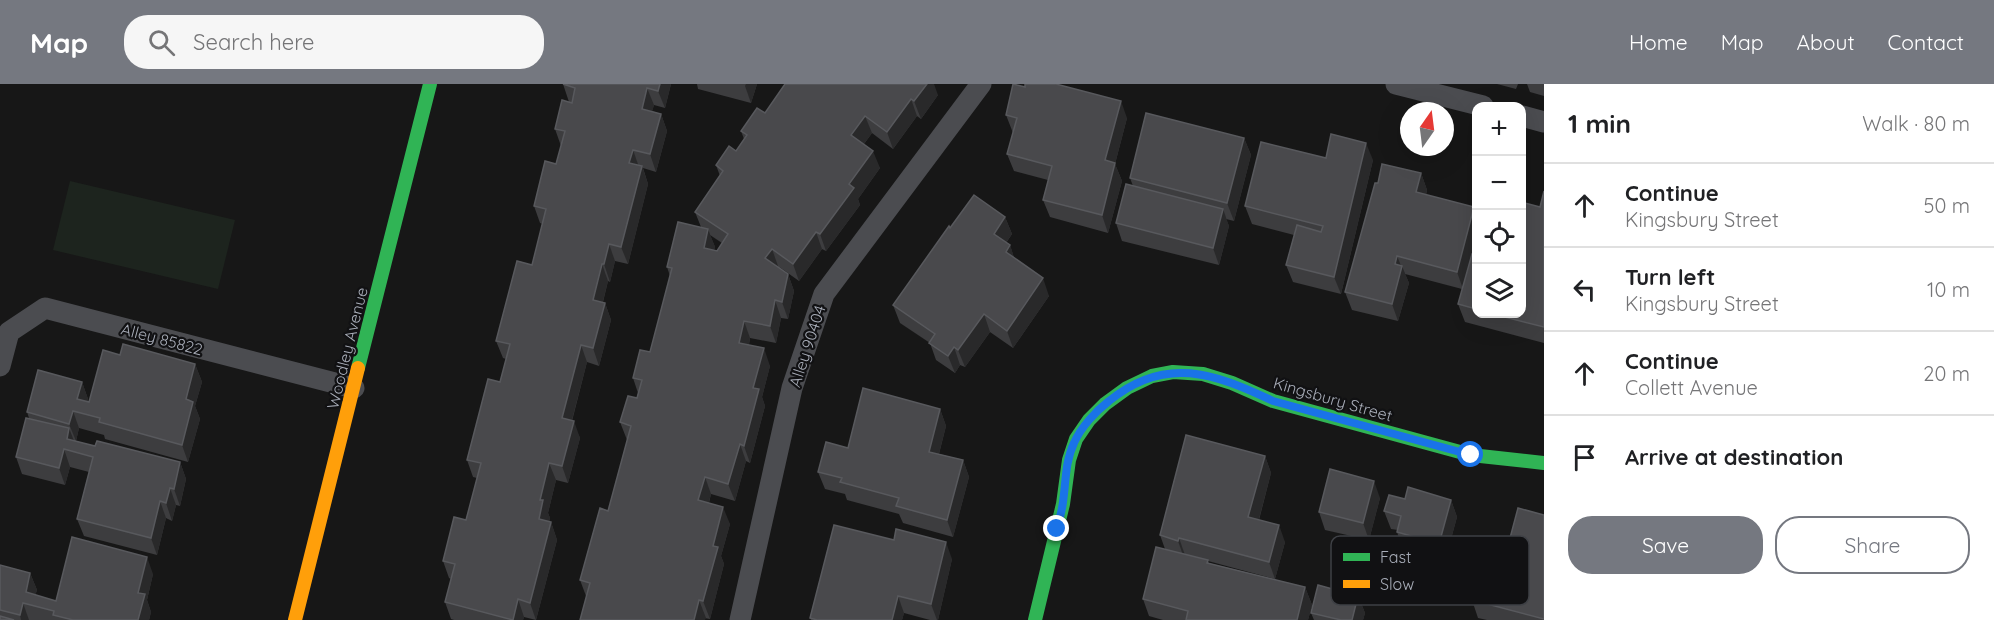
<!DOCTYPE html>
<meta charset="utf-8">
<style>
body{margin:0;font-family:Quicksand,sans-serif;background:#f6f6f6;color:#202124}
.controls{position:absolute;right:18px;top:18px;display:grid;overflow:hidden;border-radius:12px;box-shadow:0 6px 24px #0002}
.controls button{width:54px;height:54px;display:grid;place-items:center;padding:0;border:0;border-bottom:2px solid #e0e0e0;background:#fff;color:#202124;font:30px sans-serif}
.compass{position:absolute;left:1400px;top:18px;width:54px;height:54px;border-radius:50%;background:#fff;box-shadow:0 6px 24px #0002;rotate:14deg}
.stop{position:absolute;width:18px;height:18px;margin:-14px;border:4px solid #1a73e8;border-radius:50%;background:#fff}
.stop.end{background:#1a73e8;border-color:#fff;box-shadow:0 2px 6px #0008}
.list{margin:0;padding:0;list-style:none}
h2{display:flex;justify-content:space-between;align-items:center;height:78px;margin:0;padding:0 24px;font-size:26px}
h2 small{font-size:20px;font-weight:400;color:#757577}
.list li{display:grid;grid-template-columns:39px 1fr auto;gap:18px;align-items:center;box-sizing:border-box;height:84px;padding:0 24px;border-top:2px solid #e0e0e0}
.list b{display:block;font-size:22px;white-space:nowrap}
.list p{margin:0;font-size:20px;white-space:nowrap;color:#757577}
.list em{font-size:20px;font-style:normal;color:#757577}
.actions{display:flex;gap:12px;padding:18px 24px}
.actions a{flex:1;padding:14px 0;border:2px solid #757880;border-radius:24px;text-align:center;font-size:21px;color:#757880}
.actions .main{background:#757880;color:#fff}
.icon{flex:none;width:33px;height:33px;fill:none;stroke:currentColor;stroke-width:2;stroke-linecap:round;stroke-linejoin:round}
.map{position:relative;flex:none;width:1544px;height:536px;overflow:hidden}
header{display:flex;align-items:center;gap:36px;box-sizing:border-box;height:84px;padding:0 30px;background:#757880;color:#fff}
header strong{font-size:28px}
nav{display:flex;gap:33px;margin-inline-start:auto;font-size:21px}
.search{width:420px;height:54px;background:#f6f6f6;display:flex;align-items:center;gap:15px;box-sizing:border-box;padding:0 21px;border-radius:24px;color:#757577;font-size:22px}
main{display:flex}
aside{flex:1;background:#fff}
.map>svg:first-child{display:block}
.green{fill:#1d241e}
.lines{fill:none;stroke-linecap:round;stroke-linejoin:round}
.lane{stroke:#4b4c50;stroke-width:21}
.fast{stroke:#30b455;stroke-width:14}
.slow{stroke:#ff9f0a;stroke-width:14}
.wall{fill:#3d3d3f;fill-rule:evenodd}
.shaded-wall{fill:#29292a}
.building{fill:#49494c;stroke:#58595d;stroke-width:1.5}
.route{stroke:#1a73e8;stroke-width:8}
.labels{text-anchor:middle;dominant-baseline:central;stroke-width:4.5;stroke-linejoin:round;paint-order:stroke}
.street-label{font-size:16px;fill:#a8adb8;stroke:#111113}
.key{fill:#111113;stroke:#3e4045;stroke-width:1.5}
.key-label{font-size:16px;fill:#a8adb8}
</style>
<header>
<strong>Map</strong>
<div class="search"><svg class="icon" aria-label="search" viewBox="0 0 24 24"><circle cx="10" cy="10" r="6"/><path d="M15 15l6 6"/></svg>Search here</div>
<nav><a>Home</a><a>Map</a><a>About</a><a>Contact</a></nav>
</header>
<main>
<div class="map">
<svg width="1544" height="536" viewBox="0 0 1544 536">
<rect width="100%" height="100%" fill="#171717"/>
<polygon class="green" points="70,97 235,136 218,205 53,166"/>
<g class="lines">
<g class="lane">
<polyline points="1396,0 1483,22"/>
<polyline points="1522,32 1544,38"/>
<polyline points="0,282 9,248 45,224 354,304"/>
<polyline points="740,536 792,304 824,210 981,0"/>
</g>
<g class="fast">
<polyline points="358,284 430,0"/>
<polyline points="1035,536 1063,420 1069,376 1076,355 1089,336 1105,320 1127,304 1152,292 1173,288 1203,290 1232,299 1273,317 1471,371 1544,379"/>
</g>
<polyline class="slow" points="295,536 358,284"/>
</g>
<g class="wall">
<polygon points="563,0 671,0 665,24 654,21 652,27 661,30 667,47 656,88 643,84 648,100 628,180 615,177 610,198 608,197 603,218 605,219 611,236 599,282 587,278 572,337 580,354 568,399 556,396 548,429 550,434 549,438 551,438 557,456 536,536 524,533 523,536 454,536 451,535 445,518 451,495 449,494 443,477 466,436 477,394 473,393 467,376 500,298 506,275 503,274 496,257 532,181 543,140 540,139 534,122 556,80 561,62 555,45 569,18"/>
<polygon points="697,0 757,0 751,19 698,5"/>
<polygon points="1497,0 1518,0 1516,5"/>
<polygon points="1527,0 1544,0 1544,12 1530,8"/>
<path d="M 938,11 L 921,35 L 917,32 L 893,65 L 872,49 L 864,60 L 880,84 L 858,115 L 860,121 L 826,167 L 822,165 L 799,197 L 778,182 L 788,190 L 794,207 L 788,235 L 781,234 L 776,259 L 750,254 L 749,261 L 770,282 L 762,313 L 765,322 L 750,379 L 746,377 L 735,417 L 711,410 L 709,419 L 730,440 L 721,472 L 724,480 L 710,535 L 586,512 L 580,496 L 608,427 L 627,356 L 620,338 L 637,314 L 638,309 L 633,294 L 650,268 L 670,192 L 667,183 L 701,143 L 695,128 L 720,92 L 716,81 L 736,67 L 744,55 L 741,47 L 765,29 ZM 710,151 L 722,159 L 717,167 L 714,166 L 715,163 Z"/>
<polygon points="1006,31 1127,34 1115,80 1122,97 1108,149 1050,133 1043,116 1048,96 1014,87 1007,70 1013,49"/>
<polygon points="1244,54 1251,71 1234,137 1226,135 1229,142 1219,181 1122,157 1116,139 1133,102 1130,94"/>
<polygon points="1326,74 1373,76 1341,210 1293,198 1286,181 1294,151 1252,140 1245,122"/>
<polygon points="1421,89 1427,106 1426,111 1476,155 1473,170 1476,171 1476,230 1521,230 1540,123 1544,107 1544,259 1465,238 1458,220 1462,205 1405,190 1409,199 1398,237 1352,226 1345,208 1378,99"/>
<polygon points="1005,133 1012,150 1006,159 1010,161 1014,174 1049,212 1013,264 990,248 965,283 960,281 955,289 936,276 930,259 900,239 893,221 950,144"/>
<polygon points="120,271 195,280 202,298 195,322 200,335 188,378 105,355 104,351 79,344 76,357 95,362 180,378 186,395 180,422 176,421 172,437 166,434 157,471 84,452 77,435 89,388 70,383 65,401 22,390 16,373 29,334 27,328 82,298 88,315 87,318 89,318"/>
<polygon points="940,325 946,342 939,370 963,376 969,393 953,453 903,439 899,430 847,416 845,410 825,405 818,388 848,364"/>
<polygon points="1265,372 1271,389 1259,436 1285,458 1275,495 1208,477 1209,479 1305,503 1312,521 1308,536 1163,536 1149,532 1143,515 1165,465 1160,451"/>
<polygon points="1380,414 1369,456 1325,446 1319,428"/>
<polygon points="1405,415 1451,416 1457,433 1445,477 1403,466 1397,448 1398,446 1391,445 1384,427"/>
<polygon points="1544,431 1544,536 1487,536 1478,534 1472,516 1501,488"/>
<polygon points="952,475 938,536 930,536 904,529 902,536 811,536 810,534"/>
<polygon points="0,481 30,489 37,506 35,511 56,517 153,490 147,516 151,528 149,536 0,536"/>
<polygon points="1340,494 1374,496 1368,517 1359,514 1365,529 1363,536 1314,536 1311,529 1345,508"/>
</g>
<g class="shaded-wall">
<polygon points="660,0 671,0 665,24 658,7"/>
<polygon points="746,0 757,0 751,19 745,2"/>
<polygon points="927,0 934,0 938,11 921,35 914,17"/>
<polygon points="647,4 654,21 648,42 642,25"/>
<polygon points="911,15 917,32 893,65 887,48"/>
<polygon points="1121,17 1127,34 1115,80 1122,97 1108,149 1102,131 1105,76"/>
<polygon points="661,30 667,47 656,88 650,70"/>
<polygon points="865,32 872,49 858,68 851,51"/>
<polygon points="1244,54 1251,71 1234,137 1227,119"/>
<polygon points="1366,59 1373,76 1341,210 1334,193"/>
<polygon points="633,66 639,83 629,79"/>
<polygon points="873,67 880,84 858,115 860,121 826,167 820,150 849,100"/>
<polygon points="642,82 648,100 628,180 621,163"/>
<polygon points="1421,89 1427,106 1423,125 1416,108"/>
<polygon points="1474,123 1476,129 1476,155 1463,205 1457,188"/>
<polygon points="1223,125 1229,142 1219,181 1213,164"/>
<polygon points="1005,133 1012,150 1000,167 994,150"/>
<polygon points="708,145 715,163 710,181 704,164"/>
<polygon points="816,148 822,165 799,197 793,180"/>
<polygon points="609,160 615,177 610,198 604,180"/>
<polygon points="1010,161 1016,179 1006,168"/>
<polygon points="772,165 778,182 771,191 765,174"/>
<polygon points="1397,172 1402,184 1402,182 1409,199 1398,237 1392,220 1395,180"/>
<polygon points="602,180 608,197 599,233 593,216"/>
<polygon points="788,190 794,207 788,235 782,218"/>
<polygon points="1043,194 1049,212 1013,264 1007,247"/>
<polygon points="775,216 781,234 776,259 770,242"/>
<polygon points="605,219 611,236 599,282 593,264"/>
<polygon points="984,230 990,248 965,283 958,266"/>
<polygon points="744,237 750,254 746,276 739,259"/>
<polygon points="581,261 587,278 568,351 562,334"/>
<polygon points="954,263 960,281 955,289 948,272"/>
<polygon points="764,264 770,282 762,313 765,322 750,379 744,362 753,304"/>
<polygon points="195,280 202,298 195,322 200,335 188,378 182,361 186,315"/>
<polygon points="82,298 88,315 84,330 77,315"/>
<polygon points="940,325 946,342 935,385 929,368"/>
<polygon points="73,327 79,344 76,357 69,340"/>
<polygon points="574,337 580,354 568,399 562,382"/>
<polygon points="69,344 76,362 67,355"/>
<polygon points="740,360 746,377 735,417 728,400"/>
<polygon points="64,365 70,383 65,401 59,384"/>
<polygon points="1265,372 1271,389 1255,450 1248,433"/>
<polygon points="963,376 969,393 953,453 947,436"/>
<polygon points="180,378 186,395 180,422 174,405"/>
<polygon points="549,379 556,396 548,429 550,434 545,453 539,435 540,416"/>
<polygon points="705,393 711,410 705,433 698,416"/>
<polygon points="1374,397 1380,414 1369,456 1363,439"/>
<polygon points="170,404 176,421 172,437 166,419"/>
<polygon points="1451,416 1457,433 1445,477 1439,460"/>
<polygon points="160,417 166,434 157,471 151,454"/>
<polygon points="723,423 730,440 721,472 724,480 710,535 703,517 713,462"/>
<polygon points="551,438 557,456 536,536 530,519"/>
<polygon points="1279,441 1285,458 1275,495 1269,478"/>
<polygon points="1179,454 1185,471 1184,474 1178,457"/>
<polygon points="946,458 952,475 938,536 937,536 931,520"/>
<polygon points="147,473 153,490 147,516 151,528 149,536 138,536 138,509"/>
<polygon points="1368,479 1374,496 1368,517 1362,499"/>
<polygon points="30,489 37,506 33,521 26,508"/>
<polygon points="1305,503 1312,521 1308,536 1297,536"/>
<polygon points="898,512 904,529 902,536 892,536"/>
<polygon points="1358,512 1365,529 1363,536 1352,536"/>
<polygon points="518,515 524,533 523,536 513,536"/>
<polygon points="699,516 706,534 705,536 694,536"/>
<polygon points="23,519 29,536 21,536 20,531"/>
</g>
<g class="building">
<polygon points="563,0 660,0 658,7 647,4 642,25 661,30 650,70 633,66 629,79 642,82 621,163 609,160 604,180 602,180 593,216 605,219 593,264 581,261 562,334 574,337 562,382 549,379 540,416 543,416 539,435 551,438 530,519 518,515 513,536 445,518 455,480 443,477 454,433 466,436 481,379 467,376 488,295 500,298 510,260 496,257 517,177 532,181 546,125 534,122 545,77 556,80 565,47 555,45 562,16 572,19 575,4"/>
<polygon points="785,0 927,0 914,17 911,15 887,48 865,32 851,51 873,67 849,100 854,104 820,150 816,148 793,180 772,165 765,174 788,190 782,218 775,216 770,242 744,237 739,259 764,264 753,304 759,305 744,362 740,360 728,400 705,393 698,416 723,423 713,462 718,463 703,517 699,516 694,536 580,536 590,499 580,496 600,424 608,427 631,342 620,338 628,312 637,314 642,296 633,294 640,266 650,268 672,184 667,183 678,138 708,145 704,164 717,167 728,150 695,128 723,87 716,81 729,62 736,67 747,51 741,47 757,24 765,29"/>
<polygon points="1013,0 1025,3 1025,0 1056,0 1121,17 1105,76 1115,79 1102,131 1043,116 1052,82 1007,70 1017,34 1006,31"/>
<polygon points="1146,29 1244,54 1227,119 1130,94"/>
<polygon points="1331,50 1366,59 1334,193 1286,181 1297,141 1321,148 1323,142 1245,122 1261,58 1326,74"/>
<polygon points="1382,80 1421,89 1416,108 1474,123 1457,188 1397,172 1395,180 1402,182 1392,220 1345,208 1375,99 1378,99"/>
<polygon points="1126,100 1223,125 1213,164 1116,139"/>
<polygon points="1544,107 1544,243 1493,230 1521,230 1521,118 1540,123"/>
<polygon points="974,111 1005,133 994,150 1010,161 1006,168 1043,194 1007,247 984,230 958,266 954,263 948,272 929,259 935,250 893,221 949,142 950,144"/>
<polygon points="1472,170 1476,171 1476,225 1458,220"/>
<polygon points="123,260 195,280 186,315 193,318 182,361 99,338 100,334 73,327 69,340 27,328 38,286 82,298 77,315 89,318 103,266 120,271"/>
<polygon points="863,304 940,325 929,368 963,376 947,436 896,422 899,414 840,398 842,394 818,388 826,358 848,364"/>
<polygon points="26,334 69,344 67,355 95,362 97,357 180,378 174,405 170,404 166,419 160,417 151,454 77,435 93,373 64,365 59,384 16,373"/>
<polygon points="1186,351 1265,372 1248,433 1279,441 1269,478 1179,454 1178,457 1160,451"/>
<polygon points="1330,385 1374,397 1363,439 1319,428"/>
<polygon points="1408,403 1451,416 1439,460 1397,448 1401,432 1384,427 1389,411 1405,415"/>
<polygon points="1518,424 1544,431 1544,535 1472,516 1481,483 1501,488"/>
<polygon points="834,441 894,456 896,445 946,458 931,520 898,512 892,536 817,536 810,534"/>
<polygon points="72,453 147,473 138,509 145,510 138,536 73,536 53,531 54,527 23,519 20,531 0,526 0,481 30,489 26,508 56,517"/>
<polygon points="1156,463 1208,476 1207,479 1305,503 1297,536 1186,536 1188,527 1143,515"/>
<polygon points="1318,501 1358,512 1352,536 1341,536 1311,529"/>
<polygon points="0,532 14,536 0,536"/>
</g>
<g class="lines">
<path class="route" d="M 1057,445 C 1059,436 1062,427 1063,418 C 1066,398 1065,378 1074,359 C 1081,343 1096,327 1109,317 C 1165,271 1214,289 1273,317 L 1471,371"/>
</g>
<g class="labels">
<g class="street-label">
<text transform="translate(162 255) rotate(15)">Alley 85822</text>
<text transform="translate(807 262) rotate(-72)">Alley 90404</text>
<text transform="translate(347 264) rotate(-76)">Woodley Avenue</text>
<text transform="translate(1333 315) rotate(16)">Kingsbury Street</text>
</g>
</g>
<rect x="1331" y="452" width="198" height="69" rx="9" class="key"/>
<rect x="1343" y="469" width="27" height="8" fill="#30b455"/>
<rect x="1343" y="496" width="27" height="8" fill="#ff9f0a"/>
<g class="key-label">
<text x="1380" y="479">Fast</text>
<text x="1380" y="506">Slow</text>
</g>
</svg>
<div class="controls">
<button>+</button>
<button>−</button>
<button><svg class="icon" aria-label="locate" viewBox="0 0 24 24"><circle cx="12" cy="12" r="6"/><path d="M12 2v4M12 18v4M2 12h4M18 12h4"/></svg></button>
<button><svg class="icon" aria-label="layers" viewBox="0 0 24 24"><path d="M12 4l9 5-9 5-9-5zM3 14l9 5 9-5"/></svg></button>
</div>
<svg class="compass" viewBox="-18 -18 36 36"><path d="M0-13l5 13h-10z" fill="#e53935"/><path d="M0 13l5-13h-10z" fill="#757577"/></svg>
<div class="stop" style="left:1471px;top:371px"></div>
<div class="stop end" style="left:1057px;top:445px"></div>
</div>
<aside>
<h2>1 min<small>Walk · 80 m</small></h2>
<ul class="list">
<li><svg class="icon" aria-label="ahead" viewBox="0 0 24 24"><path d="M12 20V5M6 11l6-6 6 6"/></svg><div><b>Continue</b><p>Kingsbury Street</p></div><em>50 m</em></li>
<li><svg class="icon" aria-label="left" viewBox="0 0 24 24"><path d="M17 20v-9H6M10 6l-5 5 5 5"/></svg><div><b>Turn left</b><p>Kingsbury Street</p></div><em>10 m</em></li>
<li><svg class="icon" aria-label="ahead" viewBox="0 0 24 24"><path d="M12 20V5M6 11l6-6 6 6"/></svg><div><b>Continue</b><p>Collett Avenue</p></div><em>20 m</em></li>
<li><svg class="icon" aria-label="arrive" viewBox="0 0 24 24"><path d="M6 21V4h12l-3 4 3 4H6"/></svg><div><b>Arrive at destination</b></div></li>
</ul>
<div class="actions"><a class="main">Save</a><a>Share</a></div>
</aside>
</main>
